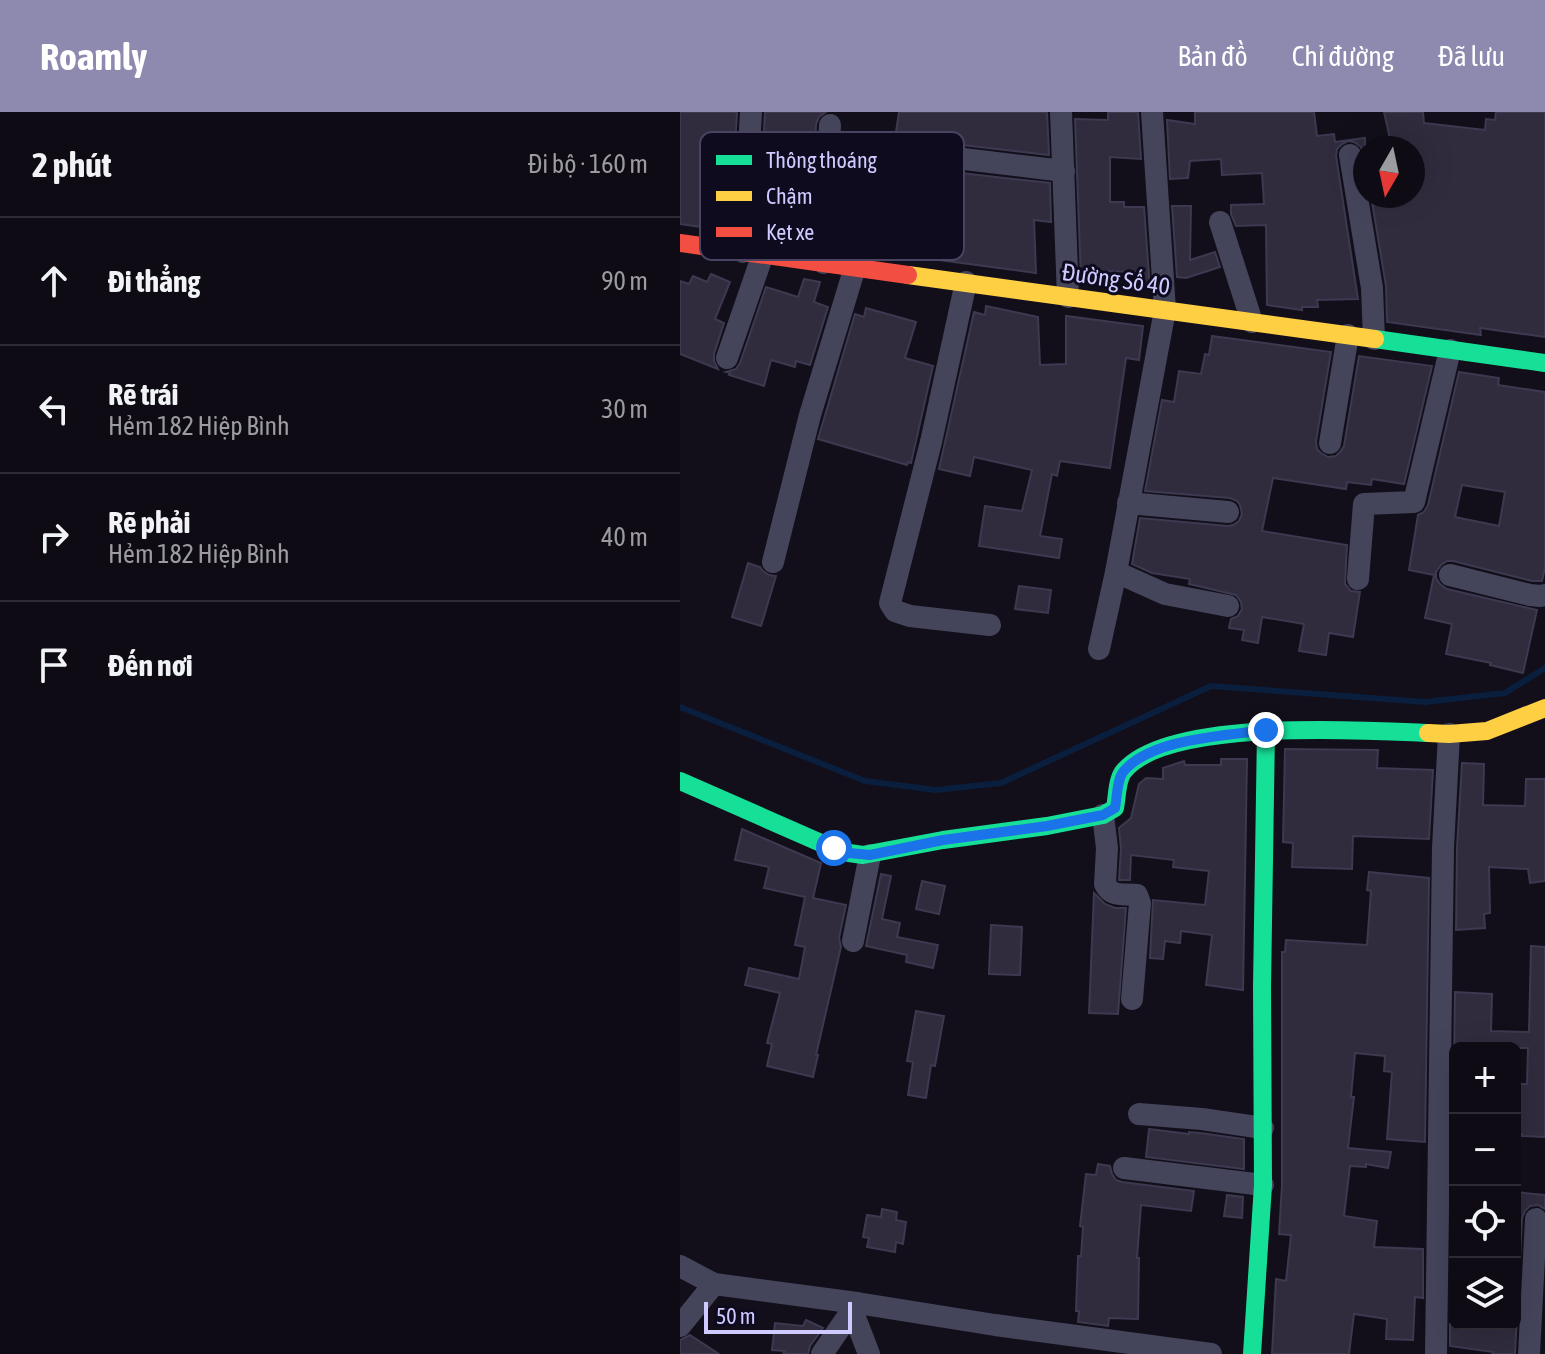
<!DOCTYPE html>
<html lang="vi">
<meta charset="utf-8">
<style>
body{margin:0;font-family:"Asap Condensed",sans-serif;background:#17141d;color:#f1f3f6}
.controls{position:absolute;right:24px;bottom:24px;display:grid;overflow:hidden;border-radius:12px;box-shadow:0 8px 32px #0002}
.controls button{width:72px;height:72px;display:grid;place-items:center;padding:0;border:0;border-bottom:2px solid #2e2b34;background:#0e0b14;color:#f1f3f6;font:40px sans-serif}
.compass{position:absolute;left:673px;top:24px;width:72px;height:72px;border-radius:50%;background:#0e0b14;box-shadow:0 8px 32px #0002;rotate:189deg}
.scale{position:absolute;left:24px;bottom:20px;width:148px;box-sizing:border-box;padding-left:8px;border:4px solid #cfcaff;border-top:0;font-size:22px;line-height:28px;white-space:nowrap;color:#cfcaff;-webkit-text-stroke:6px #0e0b1f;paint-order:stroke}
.stop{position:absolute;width:24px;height:24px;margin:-18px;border:6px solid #1a73e8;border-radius:50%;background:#fff}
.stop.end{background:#1a73e8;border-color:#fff;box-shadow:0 2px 8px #0008}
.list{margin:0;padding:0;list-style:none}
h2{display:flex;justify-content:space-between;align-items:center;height:104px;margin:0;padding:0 32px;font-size:34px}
h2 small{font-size:26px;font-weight:400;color:#9b9ba0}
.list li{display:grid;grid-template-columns:52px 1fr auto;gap:24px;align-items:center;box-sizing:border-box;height:128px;padding:0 32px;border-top:2px solid #2e2b34}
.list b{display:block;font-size:30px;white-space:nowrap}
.list p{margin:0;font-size:26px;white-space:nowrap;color:#9b9ba0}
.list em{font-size:26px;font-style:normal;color:#9b9ba0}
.icon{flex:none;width:44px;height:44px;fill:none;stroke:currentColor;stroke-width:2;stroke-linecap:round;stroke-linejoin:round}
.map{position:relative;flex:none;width:865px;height:1242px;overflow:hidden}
header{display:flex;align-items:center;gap:48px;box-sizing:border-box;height:112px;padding:0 40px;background:#8d89af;color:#fff}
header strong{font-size:38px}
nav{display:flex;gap:44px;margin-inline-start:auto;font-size:28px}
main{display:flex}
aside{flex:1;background:#0e0b14}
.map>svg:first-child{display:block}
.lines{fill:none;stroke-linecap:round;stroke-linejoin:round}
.stream{stroke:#0a1e3d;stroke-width:6}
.building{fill:#302c3e;stroke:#3d3950;stroke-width:2;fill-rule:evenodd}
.street{stroke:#44445b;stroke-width:22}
.fast{stroke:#16e098;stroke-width:18}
.slow{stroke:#ffcf43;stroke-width:18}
.jam{stroke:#f24e42;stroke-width:18}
.route{stroke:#1a73e8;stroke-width:10}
.labels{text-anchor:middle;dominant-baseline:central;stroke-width:6;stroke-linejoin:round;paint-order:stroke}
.street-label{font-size:24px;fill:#cfcaff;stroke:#0e0b1f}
.key{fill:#0e0b1f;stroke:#484462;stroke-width:2}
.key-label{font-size:22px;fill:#cfcaff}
</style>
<header>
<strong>Roamly</strong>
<nav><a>Bản đồ</a><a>Chỉ đường</a><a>Đã lưu</a></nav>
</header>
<main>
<aside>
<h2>2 phút<small>Đi bộ · 160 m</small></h2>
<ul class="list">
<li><svg class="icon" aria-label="ahead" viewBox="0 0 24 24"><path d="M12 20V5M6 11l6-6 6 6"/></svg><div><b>Đi thẳng</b></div><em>90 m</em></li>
<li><svg class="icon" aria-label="left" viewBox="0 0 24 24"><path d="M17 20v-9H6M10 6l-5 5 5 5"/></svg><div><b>Rẽ trái</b><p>Hẻm 182 Hiệp Bình</p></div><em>30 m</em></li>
<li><svg class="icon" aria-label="right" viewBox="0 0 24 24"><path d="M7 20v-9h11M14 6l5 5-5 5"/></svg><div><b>Rẽ phải</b><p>Hẻm 182 Hiệp Bình</p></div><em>40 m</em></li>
<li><svg class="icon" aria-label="arrive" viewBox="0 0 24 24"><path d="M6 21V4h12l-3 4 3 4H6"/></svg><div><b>Đến nơi</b></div></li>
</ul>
</aside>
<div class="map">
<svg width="865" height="1242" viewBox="0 0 865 1242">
<rect width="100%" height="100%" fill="#120f1a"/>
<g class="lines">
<polyline class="stream" points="0,595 185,669 256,678 321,671 531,574 745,590 825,581 865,556"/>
</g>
<g class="building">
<polygon points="0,0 57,0 50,119 0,112"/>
<polygon points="85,0 146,0 139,5 136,12 131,130 78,123"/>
<polygon points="219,0 367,0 369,43 264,31 265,26 216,20"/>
<polygon points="428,0 458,0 461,47 430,45 430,90 444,90 444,95 464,95 470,177 457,175 458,160 410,159 410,169 401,168 395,7 428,8"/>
<polygon points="515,0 634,0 637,24 654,22 655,30 685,26 685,48 681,35 674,30 668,29 662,32 657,37 656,44 678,187 637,188 638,195 622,195 622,198 587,193 586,113 556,114 551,102 551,93 584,92 582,61 542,63 541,47 510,49 508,66 490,67 487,8 515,12"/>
<polygon points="704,0 743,0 744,11 805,18 806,7 815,8 816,0 865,0 865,225 800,216 801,223 707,210 706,174 691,84 733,84 733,36 712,36"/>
<polygon points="263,59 370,71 371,110 354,108 356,161 237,145 236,134 266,132 265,99 259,98"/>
<polygon points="492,94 511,94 510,148 535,140 540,155 506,166 497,165"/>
<polygon points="31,162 50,170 35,207 44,211 34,242 34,249 38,257 0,242 0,169 9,172 13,164 27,170"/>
<polygon points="124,167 140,170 134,190 148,195 130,253 116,249 115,255 91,248 84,274 49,263 50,261 46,260 56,257 60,251 86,175 118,185"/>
<polygon points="306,194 358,205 360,253 386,252 386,204 463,214 459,248 446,246 430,356 380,349 377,364 372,362 360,424 382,427 379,446 299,434 305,394 342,399 352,358 294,345 290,364 259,357 294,200 305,203"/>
<polygon points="186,196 236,210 225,246 253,254 231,351 228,350 227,353 138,327 175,202 184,205"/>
<polygon points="532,224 651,240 636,329 637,337 641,341 648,345 656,344 660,340 664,334 679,244 752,254 724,372 692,367 691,373 667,370 666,377 593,366 582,419 667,433 665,472 671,479 680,480 673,525 649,521 646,543 619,539 624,512 582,505 578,531 562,528 564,518 549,516 551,507 558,504 562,497 561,490 556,483 509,472 510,467 472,461 452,452 460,406 548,414 553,413 559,409 562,402 560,393 557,389 550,386 465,379 482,288 494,290 499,259 521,262 525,242 529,243"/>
<path d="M 779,260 L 819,266 L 818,273 L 865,280 L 865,456 L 862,469 L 852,469 L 773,449 L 767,449 L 761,453 L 756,460 L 756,466 L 760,472 L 767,477 L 857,498 L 843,561 L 810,553 L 811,551 L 766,542 L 772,512 L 745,506 L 754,463 L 729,458 L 738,403 L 744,400 L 748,393 ZM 782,373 L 825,380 L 819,414 L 775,405 Z"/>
<polygon points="68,451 80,455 83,459 89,463 96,464 81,514 52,505"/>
<polygon points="339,474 371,478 368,501 335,497"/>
<polygon points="605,637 698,638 697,656 753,658 749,727 673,724 672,757 612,755 613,731 603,730"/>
<polygon points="541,647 567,647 563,878 526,873 532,823 501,819 500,831 485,829 483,847 470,846 473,788 525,793 529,759 493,755 494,748 451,743 450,768 439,768 441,737 439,716 451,706 459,672 466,666 483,667 483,656 504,649 505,653 541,653"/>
<polygon points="782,651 804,652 803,693 845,694 846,667 865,667 865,769 850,771 848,757 809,755 810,801 804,802 805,816 776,818 777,736"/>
<polygon points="62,717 141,751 133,786 166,793 159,826 161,835 136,943 138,943 133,965 87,954 92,932 87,931 100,881 65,873 69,856 119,867 125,835 115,833 125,785 84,776 89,755 55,748"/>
<polygon points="689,760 749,766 745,1030 707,1027 712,960 704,959 705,944 675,941 671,985 674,985 668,1036 711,1040 708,1056 686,1052 686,1055 670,1054 664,1104 697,1109 694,1135 743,1137 743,1186 735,1185 733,1228 706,1227 707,1207 674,1202 669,1242 592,1242 596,1167 606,1169 611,1123 599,1122 602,1073 602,840 605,840 606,828 687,833 691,779 687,778"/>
<polygon points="201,762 211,764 202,807 220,811 217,825 258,833 253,856 226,850 227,843 186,834"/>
<polygon points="242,769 265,774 259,802 236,797"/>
<polygon points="414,781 425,792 435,796 446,796 438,902 409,901"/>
<polygon points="311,813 342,815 340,863 309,862"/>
<polygon points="851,834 865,835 865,1025 842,1024 842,1022 835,1022 835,972 847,972 848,936 775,936 775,1032 773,1032 775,880 812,882 811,919 849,920"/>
<polygon points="236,899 264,904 255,954 251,953 246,986 228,983 233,950 227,949"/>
<polygon points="469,1017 509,1022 509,1020 520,1021 564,1027 564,1057 466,1045"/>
<polygon points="418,1052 430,1054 432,1062 436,1068 442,1070 514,1079 511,1099 461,1093 457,1146 459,1146 458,1207 429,1206 428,1214 398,1210 399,1199 396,1199 398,1144 401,1144 403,1115 400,1114 406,1062 416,1063"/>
<polygon points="835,1080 865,1083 865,1097 858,1093 850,1094 845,1099 842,1106 835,1242 812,1242 813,1240 770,1234 770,1212 835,1212"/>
<polygon points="547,1083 563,1085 562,1106 544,1104"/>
<polygon points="202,1097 217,1100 216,1108 226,1110 223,1132 216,1130 215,1140 187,1135 189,1126 183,1125 187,1103 201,1105"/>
<polygon points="126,1208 143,1216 130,1234 128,1242 103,1242 105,1239 92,1238 95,1211 123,1214"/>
<polygon points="10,1223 39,1242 0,1242 0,1228"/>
</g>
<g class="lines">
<g class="street">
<polyline points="381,0 388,185"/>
<polyline points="226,40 384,59"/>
<polyline points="670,43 692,176 694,227"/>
<polyline points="540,110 572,210"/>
<polyline points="63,140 71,0"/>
<polyline points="144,151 150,13"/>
<polyline points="286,170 251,330 210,491 215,499 230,504 310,513"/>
<polyline points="47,246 83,142"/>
<polyline points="650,331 668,223"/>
<polyline points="448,391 548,400"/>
<polyline points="93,450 130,303 175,155"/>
<polyline points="436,460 485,482 548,494"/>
<polyline points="770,463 850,483 860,484 865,483"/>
<polyline points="678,467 684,392 734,390 770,238"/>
<polyline points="419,537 436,460 485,198 472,0"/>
<path d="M 423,703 L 427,736 L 425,772 C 432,786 443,781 457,783 L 460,791 L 452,887"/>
<polyline points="173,829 190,743"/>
<polyline points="459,1002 522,1007 583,1016"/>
<polyline points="444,1056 583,1073"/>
<polyline points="0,1154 34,1172 177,1191 315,1213 531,1242"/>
<polyline points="172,1198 189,1242"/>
<polyline points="0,1214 34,1172"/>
<polyline points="142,1242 177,1191"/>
<polyline points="756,1242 763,736 769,622"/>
<polyline points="849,1242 856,1107"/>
</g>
<g class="fast">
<polyline points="695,227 865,251"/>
<path d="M 0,669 L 141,731 L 169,741 L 183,743 L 263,728 L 367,714 L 423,703 L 435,696 C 437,686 437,668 443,660 C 485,606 682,618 748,621"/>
<polyline points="572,1242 583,1073 582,875 586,618"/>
</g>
<g class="slow">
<polyline points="228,163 695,227"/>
<polyline points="748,621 769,622 807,619 865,596"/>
</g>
<polyline class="jam" points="0,131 228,163"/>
</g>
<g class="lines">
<path class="route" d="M 154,736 L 169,741 L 190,743 L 263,728 L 367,714 L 423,703 L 435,696 C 437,686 437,668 443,660 C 471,626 545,624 586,618"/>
</g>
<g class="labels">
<g class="street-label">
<text transform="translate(436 167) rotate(8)">Đường Số 40</text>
</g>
</g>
<rect x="20" y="20" width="264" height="128" rx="12" class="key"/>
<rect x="36" y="43" width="36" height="10" fill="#16e098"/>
<rect x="36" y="79" width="36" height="10" fill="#ffcf43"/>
<rect x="36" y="115" width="36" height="10" fill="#f24e42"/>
<g class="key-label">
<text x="86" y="56">Thông thoáng</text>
<text x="86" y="92">Chậm</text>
<text x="86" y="128">Kẹt xe</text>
</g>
</svg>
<div class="controls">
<button>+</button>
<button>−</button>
<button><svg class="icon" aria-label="locate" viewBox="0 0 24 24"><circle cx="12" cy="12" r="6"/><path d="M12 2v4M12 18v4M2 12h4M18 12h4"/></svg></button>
<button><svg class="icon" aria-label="layers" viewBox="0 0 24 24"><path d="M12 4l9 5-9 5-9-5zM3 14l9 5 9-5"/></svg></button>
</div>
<svg class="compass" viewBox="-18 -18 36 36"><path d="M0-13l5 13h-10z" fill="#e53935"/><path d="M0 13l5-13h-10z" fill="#9b9ba0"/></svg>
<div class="scale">50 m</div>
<div class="stop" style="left:154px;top:736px"></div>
<div class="stop end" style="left:586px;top:618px"></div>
</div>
</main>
